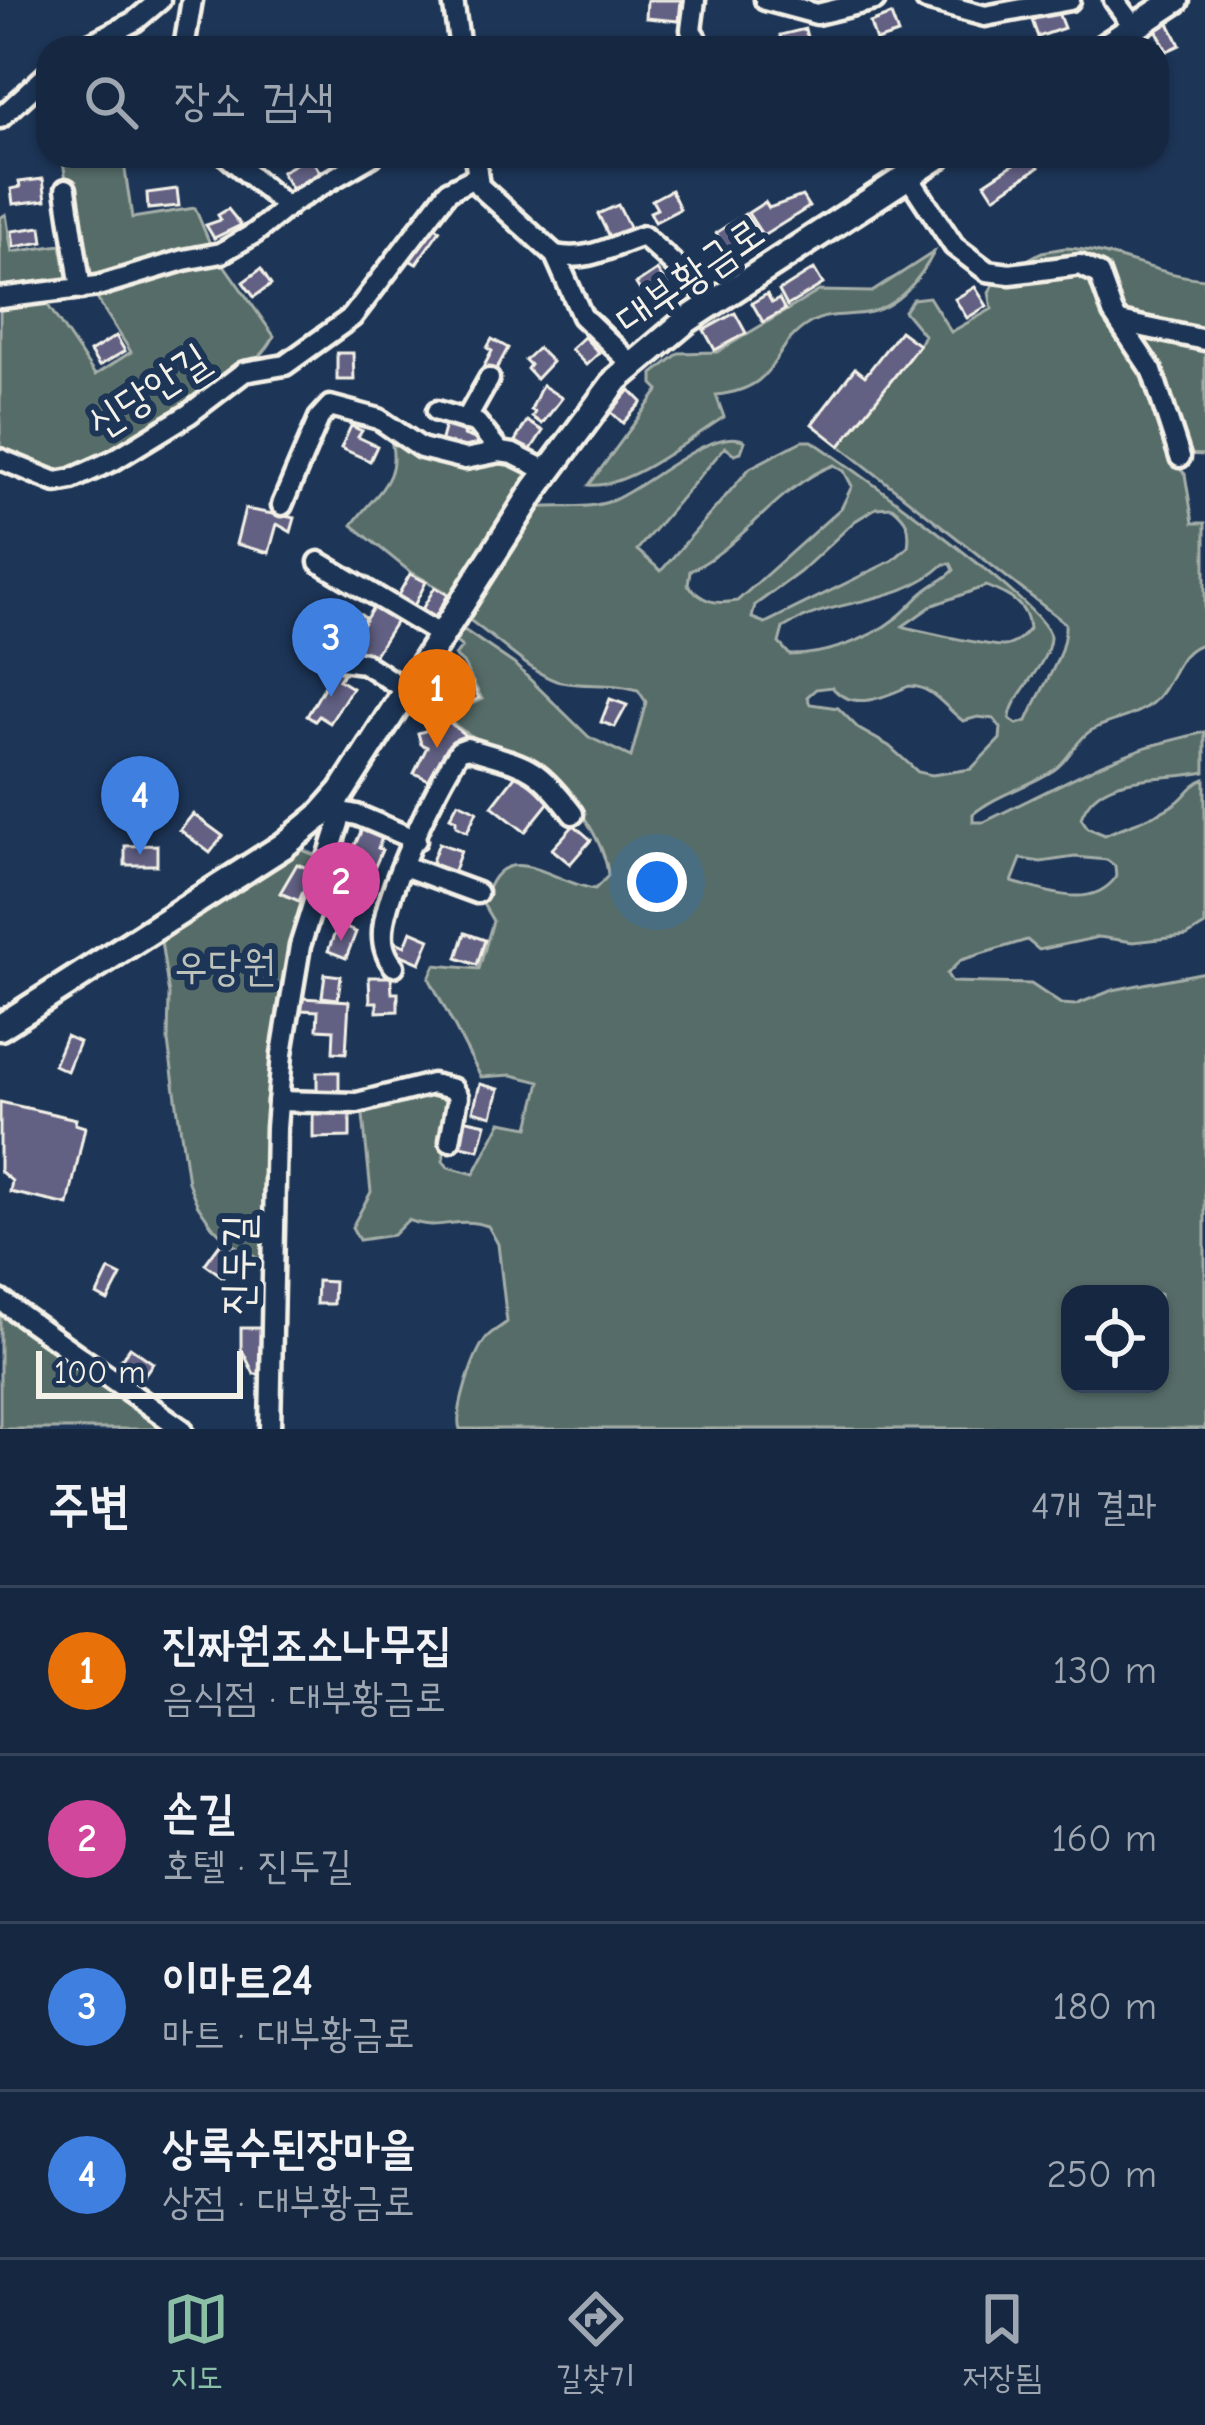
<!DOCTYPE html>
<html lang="ko">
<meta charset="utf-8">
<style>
body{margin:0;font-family:"Comic Neue","Poor Story",sans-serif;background:#23344c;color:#f1f3f6}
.controls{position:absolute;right:36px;bottom:36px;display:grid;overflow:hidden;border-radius:24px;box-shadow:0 3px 9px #0004}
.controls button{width:108px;height:108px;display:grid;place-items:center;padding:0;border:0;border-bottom:3px solid #35445a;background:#162841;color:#f1f3f6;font:60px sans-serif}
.scale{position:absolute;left:36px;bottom:30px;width:207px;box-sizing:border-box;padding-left:12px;border:6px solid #f4f1e8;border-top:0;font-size:33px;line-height:42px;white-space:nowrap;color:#f4f1e8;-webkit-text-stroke:9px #1d3557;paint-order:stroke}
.you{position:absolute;left:657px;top:882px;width:42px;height:42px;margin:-30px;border:9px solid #fff;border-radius:50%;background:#1a73e8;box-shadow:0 0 0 18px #1a73e833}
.badge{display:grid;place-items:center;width:78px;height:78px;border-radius:50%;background:#8abfa5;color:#fff;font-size:39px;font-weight:700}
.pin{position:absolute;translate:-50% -99px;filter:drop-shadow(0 3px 6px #0008)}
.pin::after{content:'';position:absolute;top:63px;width:42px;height:36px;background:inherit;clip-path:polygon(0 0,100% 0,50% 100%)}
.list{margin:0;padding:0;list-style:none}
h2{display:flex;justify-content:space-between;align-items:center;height:156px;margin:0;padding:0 48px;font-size:51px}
h2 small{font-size:39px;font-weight:400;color:#9ea6b1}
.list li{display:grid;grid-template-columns:78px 1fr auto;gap:36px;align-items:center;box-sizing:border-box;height:168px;padding:0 48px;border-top:3px solid #35445a}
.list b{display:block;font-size:45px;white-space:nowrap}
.list p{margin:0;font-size:39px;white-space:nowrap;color:#9ea6b1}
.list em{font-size:39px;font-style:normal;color:#9ea6b1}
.icon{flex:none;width:66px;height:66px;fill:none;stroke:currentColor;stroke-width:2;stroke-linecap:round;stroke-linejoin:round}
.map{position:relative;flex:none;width:1205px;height:1429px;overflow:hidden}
.search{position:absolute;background:#162841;box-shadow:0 3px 9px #0004;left:36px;right:36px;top:36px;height:132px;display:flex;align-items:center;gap:30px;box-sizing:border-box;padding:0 42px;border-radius:36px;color:#9ea6b1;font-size:45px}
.sheet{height:828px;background:#162841}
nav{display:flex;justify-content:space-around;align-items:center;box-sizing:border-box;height:168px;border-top:3px solid #35445a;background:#162841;font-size:33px;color:#9ea6b1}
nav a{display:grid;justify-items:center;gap:6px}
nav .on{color:#8abfa5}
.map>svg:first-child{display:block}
.green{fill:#566c67;stroke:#a5aea8;stroke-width:3;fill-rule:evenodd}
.building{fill:#626183;stroke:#f4f1e8;stroke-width:3}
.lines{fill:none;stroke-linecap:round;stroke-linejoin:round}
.minor-casing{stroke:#f4f1e8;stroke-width:27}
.major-casing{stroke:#f4f1e8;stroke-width:33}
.minor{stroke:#1d3557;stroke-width:18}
.major{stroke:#1d3557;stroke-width:24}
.labels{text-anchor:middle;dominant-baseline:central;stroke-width:12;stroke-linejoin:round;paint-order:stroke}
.street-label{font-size:42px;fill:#f4f1e8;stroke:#1d3557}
.park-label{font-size:42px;fill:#bdc2bb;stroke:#1d3557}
</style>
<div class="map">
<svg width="1205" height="1429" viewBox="0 0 1205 1429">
<rect width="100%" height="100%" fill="#1d3557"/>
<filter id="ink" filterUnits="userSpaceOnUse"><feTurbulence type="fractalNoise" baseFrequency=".00833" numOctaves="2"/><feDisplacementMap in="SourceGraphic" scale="24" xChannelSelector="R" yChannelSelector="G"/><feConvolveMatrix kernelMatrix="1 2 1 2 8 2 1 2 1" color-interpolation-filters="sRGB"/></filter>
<g filter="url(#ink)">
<g class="green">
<polygon points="62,156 123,156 132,218 195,208 213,251 84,285"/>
<polygon points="6,214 12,252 61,245 68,283 0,291 0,218"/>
<path d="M 1065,248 C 1114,250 1156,275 1205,279 L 1205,335 L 1121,316 L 1099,268 L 1008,270 L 1042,252 Z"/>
<path d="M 934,252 C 921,278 897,308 866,313 C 847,316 827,313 810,323 C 768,347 783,388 716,395 L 724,417 C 690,438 629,489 589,485 L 659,390 L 653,384 L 653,374 L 679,353 L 717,352 L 819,291 L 872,292 Z"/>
<path d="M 210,260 L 224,265 L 274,336 C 258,379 110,454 66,478 L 18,456 L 0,452 L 0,302 L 43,298 L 95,375 L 131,352 L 94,294 Z"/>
<path d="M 1090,272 L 1148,371 L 1174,463 L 1185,474 L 1193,523 L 1205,523 L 1205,643 C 1174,650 1174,685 1152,703 C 1133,718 1112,719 1092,730 C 1077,738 1069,760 1054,770 C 1028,787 997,794 973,814 L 973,822 L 984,822 L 1102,764 L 1146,747 L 1205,732 L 1205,772 C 1164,782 1098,769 1081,818 L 1088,828 L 1105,835 C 1128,824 1155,818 1176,803 C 1187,795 1191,784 1205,779 L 1205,925 L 1187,936 L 1133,942 L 1099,937 L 1039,950 L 1027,940 L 961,960 L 947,974 L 952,982 L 1031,984 L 1061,1004 L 1075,1005 L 1113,990 L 1205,972 L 1205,1429 L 460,1429 C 454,1413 473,1357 484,1341 C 489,1332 499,1329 507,1322 L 498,1244 L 488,1226 C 453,1215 443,1233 408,1220 L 393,1235 L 359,1240 L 352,1227 L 371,1192 L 362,1106 L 439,1089 L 452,1100 L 443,1161 L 448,1167 L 474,1174 L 501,1122 L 529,1127 L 540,1082 L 512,1075 L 481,1077 L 429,978 L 435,965 L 479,969 L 493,921 L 483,904 C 501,831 551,883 595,889 L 608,876 C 607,844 565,782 538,765 C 509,746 468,743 446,716 L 482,699 L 463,663 L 455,656 L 462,647 L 451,638 L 458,626 L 514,664 L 589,737 L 631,757 L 646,702 L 638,690 C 612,682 587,687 561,682 C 536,678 490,633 465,617 L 536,508 C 561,505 587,510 611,501 C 644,489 714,424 745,441 L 741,452 L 734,454 L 725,447 L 637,550 L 661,571 L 750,468 L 802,441 L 812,441 C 845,463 1053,610 1050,638 C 1048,667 1010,696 1010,719 L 1017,724 L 1027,721 C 1039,690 1067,656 1065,623 L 840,446 L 919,345 L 924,335 L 904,311 L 913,299 L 929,297 L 951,332 L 992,309 L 989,292 L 996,280 ZM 834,465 L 844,471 L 852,486 L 842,507 L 737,601 C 715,605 703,602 688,585 L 690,571 C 745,544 776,487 834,465 ZM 892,507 C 907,519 911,527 908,547 L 893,560 L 765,623 L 752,618 L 755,605 L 800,572 L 855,521 L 876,508 ZM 944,564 L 951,564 L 954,570 C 945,580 934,583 924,592 C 914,600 906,611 896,618 C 867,641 825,655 790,655 L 779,643 L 783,628 C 833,597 900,606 944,564 ZM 986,586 C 1007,594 1028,604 1029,629 C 1022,637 1015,645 1004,646 C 994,647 913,630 903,626 L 933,605 ZM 909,686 C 933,686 945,708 963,721 L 978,717 L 994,719 L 1001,728 L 1000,739 L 971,769 L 932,775 L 918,772 L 889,746 L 859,729 L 838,708 L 810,704 L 807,697 L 816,689 L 832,687 C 852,712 885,697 909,686 ZM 1075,857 L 1107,860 L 1115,866 L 1116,877 C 1092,911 1046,891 1012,882 L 1021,859 L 1041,862 ZM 1070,1294 L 1160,1294 L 1160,1384 L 1070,1384 Z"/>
<polygon points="1130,328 1205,344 1205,455 1183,454"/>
<path d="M 389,433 L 507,461 L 522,467 L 530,476 L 455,597 L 409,571 L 352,525 C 376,491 404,481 389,433 Z"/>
<path d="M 298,848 L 322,858 C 309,890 296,922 288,955 C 263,1055 267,1162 268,1264 L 228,1242 L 212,1226 L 197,1204 L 188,1182 L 168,1042 L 169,995 L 160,934 Z"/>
<polygon points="0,1310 169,1429 0,1429"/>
</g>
<g class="building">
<polygon points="647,0 681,0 679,21 646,18"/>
<polygon points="1057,10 1064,28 1038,37 1032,20"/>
<polygon points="891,15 898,34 876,41 870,23"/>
<polygon points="1168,21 1180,45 1167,51 1155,27"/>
<polygon points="805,29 809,45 783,48 780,35"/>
<polygon points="310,156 324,179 296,196 281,172"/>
<polygon points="1026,156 1032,156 1039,167 994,197 985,183"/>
<polygon points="43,179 46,200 13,204 11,189 20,187 19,182"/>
<polygon points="177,189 179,206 148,209 147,193"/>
<polygon points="671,190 680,209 655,222 650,212 657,209 652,200"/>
<polygon points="802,196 809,207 763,236 748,213 765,202 769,208"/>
<polygon points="618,205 632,233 612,243 598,214"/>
<polygon points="228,209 241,225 214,238 206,225 221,220 218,215"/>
<polygon points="745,214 759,235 731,255 716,233"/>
<polygon points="432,225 440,230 416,264 408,259"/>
<polygon points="41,227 43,242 14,247 12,231"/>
<polygon points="261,269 271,285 254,297 243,282"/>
<polygon points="814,269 823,284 787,306 779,291"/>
<polygon points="657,270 670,289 648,303 636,284"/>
<polygon points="975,287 987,306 967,318 955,299"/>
<polygon points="767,294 772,303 779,299 785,310 763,322 752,303"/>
<polygon points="735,313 746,333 715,350 704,330"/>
<polygon points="900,331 919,345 840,446 812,424 855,368 865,376"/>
<polygon points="116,336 125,351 99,366 90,352"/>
<polygon points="584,337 599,353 586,365 571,349"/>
<polygon points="492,339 508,348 494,374 483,368 492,351 487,348"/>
<polygon points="538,348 552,362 536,379 527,369 530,365 525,360"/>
<polygon points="337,353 353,353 354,380 337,380"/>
<polygon points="542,385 562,398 542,424 532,417 535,412 531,410"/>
<polygon points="630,390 642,402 623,423 611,412"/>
<polygon points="446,421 466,427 464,435 478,440 476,447 471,446 469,452 440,443"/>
<polygon points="527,421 543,431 530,451 515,441"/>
<polygon points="351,426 362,431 358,437 377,446 370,461 341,448"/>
<polygon points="245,509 295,518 291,532 277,524 269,553 236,544"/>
<polygon points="410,574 426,582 413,608 396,599"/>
<polygon points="435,587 448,595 434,619 421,611"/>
<polygon points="346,603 365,618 350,639 340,632 344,628 338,623 345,613 341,610"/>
<polygon points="375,604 398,618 372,659 350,645"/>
<polygon points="338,664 346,669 339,680 352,688 330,723 319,716 315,721 307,716"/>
<polygon points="472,684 479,698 449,713 442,699"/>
<polygon points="610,699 627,705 615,727 601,722"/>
<polygon points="443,717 465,735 453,747 436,783 414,773 427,747 421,744 418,733 428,730"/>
<polygon points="519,771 553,797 525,832 492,806"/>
<polygon points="458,802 477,811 467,832 456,826 456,820 450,817"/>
<polygon points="193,814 223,836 210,853 180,830"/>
<polygon points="574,825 591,840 570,864 552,849"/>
<polygon points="363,827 383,835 378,848 382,850 373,871 360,866 363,859 351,854"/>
<polygon points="439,843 461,851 453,873 431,864"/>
<polygon points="157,845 157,865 125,865 125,846"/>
<polygon points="297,864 312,870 299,901 280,893"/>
<polygon points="338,925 356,932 346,958 328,951"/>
<polygon points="411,931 430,939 420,963 392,951 396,942 405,946"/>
<polygon points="465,933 485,940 477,965 457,958"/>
<polygon points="325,974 341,976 338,999 322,997"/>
<polygon points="369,977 391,977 392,993 398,993 398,1011 377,1012 377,1002 370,1002"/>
<polygon points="302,998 349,1001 346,1053 333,1052 334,1030 317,1029 318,1011 301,1010"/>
<polygon points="66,1036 79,1042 67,1071 54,1065"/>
<rect x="317" y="1072" width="22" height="24"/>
<polygon points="480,1084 499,1089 492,1116 473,1111"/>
<polygon points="0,1102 76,1119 75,1124 85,1127 68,1205 10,1192 12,1181 0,1171"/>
<polygon points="350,1107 350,1137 313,1138 313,1108"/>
<polygon points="463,1119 486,1124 479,1150 457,1145"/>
<polygon points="222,1241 239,1255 236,1259 241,1263 233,1273 229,1269 223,1277 205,1264"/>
<polygon points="109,1270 121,1276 108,1301 97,1295"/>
<polygon points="317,1281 334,1282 333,1304 316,1304"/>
<polygon points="241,1328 262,1328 261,1374 254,1374 241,1348"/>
<polygon points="130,1347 153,1363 142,1378 119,1362"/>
</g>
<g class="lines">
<defs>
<g id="minor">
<polyline points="453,0 460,48"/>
<polyline points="695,0 691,30 702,48"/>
<polyline points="765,0 817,14 875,0"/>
<polyline points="926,0 985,16 1070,0"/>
<polyline points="1114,0 1134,27"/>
<polyline points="82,48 135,21 160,0"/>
<polyline points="184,48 192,0"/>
<polyline points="0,118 48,74"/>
<polyline points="227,156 287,207"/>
<polyline points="475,156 479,186 555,255 582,316 632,364"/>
<polyline points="908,176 954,246 987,271 1010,274 1080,265 1099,274 1113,313 1152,371 1180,457"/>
<polyline points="66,189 81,289"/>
<path d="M 555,255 C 589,262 612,246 643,236 L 715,302"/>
<polyline points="0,298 98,286 184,260 221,253 255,233 293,202 372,156"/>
<polyline points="1120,322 1205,340"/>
<polyline points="437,411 477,423 500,452"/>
<polyline points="466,420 489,379"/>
<polyline points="0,459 56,482 72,479 114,460 189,414 244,372 285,365 352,317 448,191 476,177"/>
<polyline points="282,505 319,418 330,406 379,419 421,448 465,459 500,452 513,454 547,471"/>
<polyline points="319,562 441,635"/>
<polyline points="333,649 334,659 364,663 407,691"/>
<polyline points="337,811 357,815 416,840"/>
<polyline points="404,866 477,893"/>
<path d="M 394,966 C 383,953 381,939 384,922 C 392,878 435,789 459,751 L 467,748 C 526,766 535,763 573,814"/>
<polyline points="278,1101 357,1103 432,1084 453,1089 458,1097 450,1141"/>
<polyline points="0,1300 182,1429"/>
<polyline points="270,1429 276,1128 282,1054 300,946 339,823 332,803"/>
</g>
<g id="major">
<polyline points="1103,48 1176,0"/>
<polyline points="0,1027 283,846 320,816 342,791 535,489 617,379 687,320 939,156"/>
</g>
</defs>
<use href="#minor" class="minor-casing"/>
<use href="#major" class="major-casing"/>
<use href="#minor" class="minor"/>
<use href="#major" class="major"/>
</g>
</g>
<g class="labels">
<g class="street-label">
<text transform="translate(690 276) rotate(-35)">대부황금로</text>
<text transform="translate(148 391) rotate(-33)">신당안길</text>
<text transform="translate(238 1265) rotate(-89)">진두길</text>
</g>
<g class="park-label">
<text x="225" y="966">우당원</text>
</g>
</g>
</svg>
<div class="controls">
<button><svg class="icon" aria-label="locate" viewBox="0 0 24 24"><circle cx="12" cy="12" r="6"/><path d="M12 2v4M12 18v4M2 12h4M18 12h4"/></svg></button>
</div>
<div class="scale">100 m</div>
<div class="you"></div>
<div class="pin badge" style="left:437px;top:748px;background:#e8710a">1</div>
<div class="pin badge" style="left:341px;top:941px;background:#d1479c">2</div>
<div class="pin badge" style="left:331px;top:697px;background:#3f7fe0">3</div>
<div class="pin badge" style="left:140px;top:855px;background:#3f7fe0">4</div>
<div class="search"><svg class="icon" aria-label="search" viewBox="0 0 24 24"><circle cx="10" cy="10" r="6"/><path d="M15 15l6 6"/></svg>장소 검색</div>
</div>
<section class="sheet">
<h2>주변<small>4개 결과</small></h2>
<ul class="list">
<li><span class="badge" style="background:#e8710a">1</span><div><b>진짜원조소나무집</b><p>음식점 · 대부황금로</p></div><em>130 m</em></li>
<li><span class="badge" style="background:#d1479c">2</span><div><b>손길</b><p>호텔 · 진두길</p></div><em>160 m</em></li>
<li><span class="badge" style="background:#3f7fe0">3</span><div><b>이마트24</b><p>마트 · 대부황금로</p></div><em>180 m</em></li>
<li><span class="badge" style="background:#3f7fe0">4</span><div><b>상록수된장마을</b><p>상점 · 대부황금로</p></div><em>250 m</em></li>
</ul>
</section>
<nav>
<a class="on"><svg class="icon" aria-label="map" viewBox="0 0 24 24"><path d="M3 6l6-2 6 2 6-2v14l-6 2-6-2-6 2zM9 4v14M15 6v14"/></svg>지도</a>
<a><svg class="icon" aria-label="directions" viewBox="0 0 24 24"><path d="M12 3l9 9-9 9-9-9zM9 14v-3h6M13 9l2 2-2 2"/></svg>길찾기</a>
<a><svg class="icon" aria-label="saved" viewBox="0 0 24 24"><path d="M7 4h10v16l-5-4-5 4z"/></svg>저장됨</a>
</nav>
